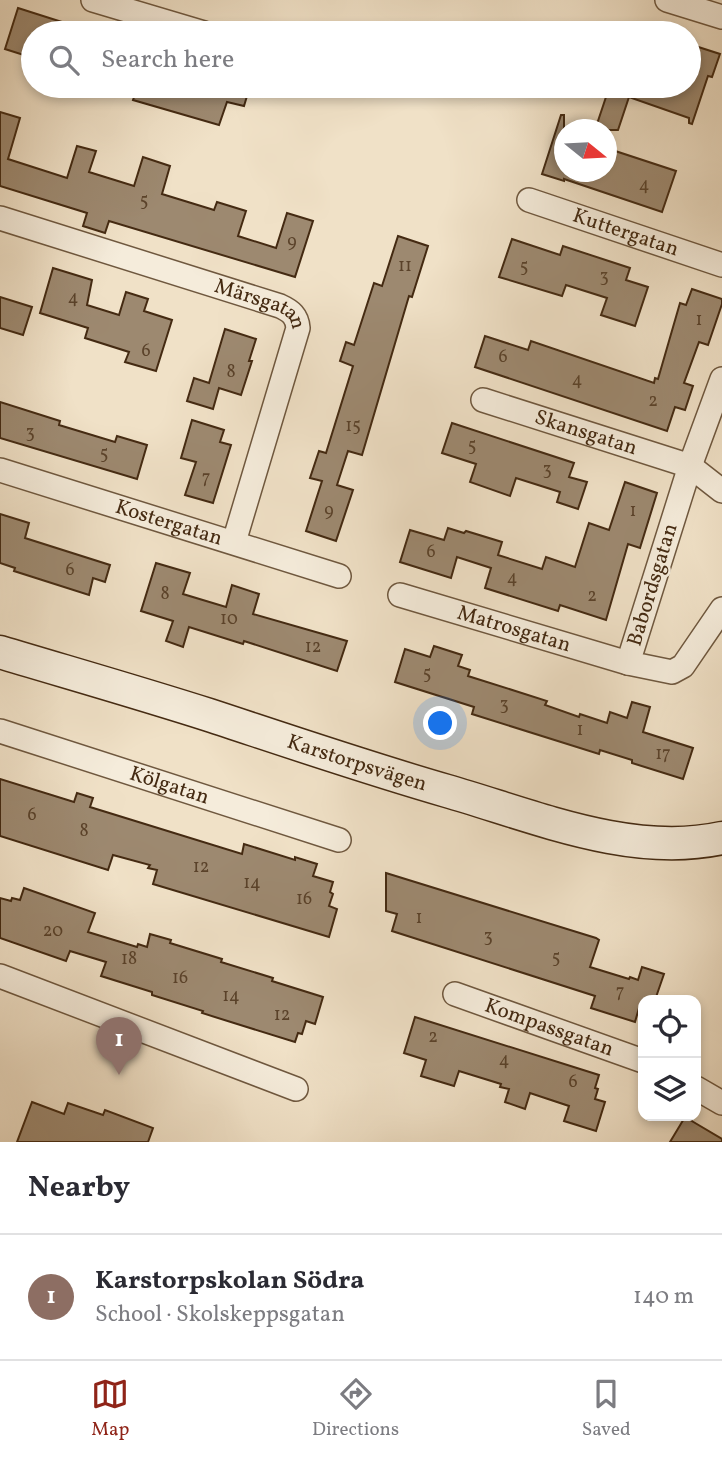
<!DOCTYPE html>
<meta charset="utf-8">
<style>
body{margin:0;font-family:Vollkorn,serif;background:#f7f7f7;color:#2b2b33}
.controls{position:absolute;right:21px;bottom:21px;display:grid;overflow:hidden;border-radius:14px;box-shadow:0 4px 10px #0003}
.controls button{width:63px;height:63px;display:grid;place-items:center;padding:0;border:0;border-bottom:2px solid #e1e1e2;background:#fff;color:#2b2b33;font:35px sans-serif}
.compass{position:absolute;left:554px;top:119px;width:63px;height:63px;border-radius:50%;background:#fff;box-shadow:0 4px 10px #0003;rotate:108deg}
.you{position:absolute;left:441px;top:724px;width:24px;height:24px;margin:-18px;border:5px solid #fff;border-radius:50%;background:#1a73e8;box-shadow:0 0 0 10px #1a73e833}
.badge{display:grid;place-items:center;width:46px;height:46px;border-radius:50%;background:#8f2418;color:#fff;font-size:23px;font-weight:700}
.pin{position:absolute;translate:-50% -58px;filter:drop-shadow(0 2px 4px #0008)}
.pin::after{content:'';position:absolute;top:37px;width:24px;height:21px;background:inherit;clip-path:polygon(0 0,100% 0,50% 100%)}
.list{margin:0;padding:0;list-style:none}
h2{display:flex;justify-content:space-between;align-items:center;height:91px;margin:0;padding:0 28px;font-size:30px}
h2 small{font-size:23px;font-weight:400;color:#7c7c81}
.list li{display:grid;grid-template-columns:46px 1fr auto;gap:21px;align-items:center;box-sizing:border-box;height:126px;padding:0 28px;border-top:2px solid #e1e1e2}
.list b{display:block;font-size:26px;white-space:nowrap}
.list p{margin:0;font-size:23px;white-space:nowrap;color:#7c7c81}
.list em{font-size:23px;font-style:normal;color:#7c7c81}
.icon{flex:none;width:38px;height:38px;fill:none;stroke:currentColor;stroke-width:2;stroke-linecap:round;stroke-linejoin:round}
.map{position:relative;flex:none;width:722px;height:1142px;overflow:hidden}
.search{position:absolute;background:#fff;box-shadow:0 4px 10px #0003;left:21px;right:21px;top:21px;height:77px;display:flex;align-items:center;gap:18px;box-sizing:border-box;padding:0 24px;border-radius:38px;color:#7c7c81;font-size:26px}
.sheet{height:217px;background:#fff}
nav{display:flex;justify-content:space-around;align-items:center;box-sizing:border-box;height:98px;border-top:2px solid #e1e1e2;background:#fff;font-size:19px;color:#7c7c81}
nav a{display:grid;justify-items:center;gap:4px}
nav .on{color:#8f2418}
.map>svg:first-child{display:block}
.building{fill:#9d8970;stroke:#442a12;stroke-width:2}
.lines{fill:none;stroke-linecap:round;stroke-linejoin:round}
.street-casing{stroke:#6f583f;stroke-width:26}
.secondary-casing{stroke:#442a12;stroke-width:35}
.street{stroke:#f5ecdb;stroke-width:23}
.secondary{stroke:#f5ecdb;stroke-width:32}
.labels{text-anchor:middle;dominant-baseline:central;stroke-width:5;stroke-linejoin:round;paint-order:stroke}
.number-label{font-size:18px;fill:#5a422a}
.street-label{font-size:21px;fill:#442a12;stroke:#f5ecdb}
</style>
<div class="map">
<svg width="722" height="1142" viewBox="0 0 722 1142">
<rect width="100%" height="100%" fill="#f0e1c7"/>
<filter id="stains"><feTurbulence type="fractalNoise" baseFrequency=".00286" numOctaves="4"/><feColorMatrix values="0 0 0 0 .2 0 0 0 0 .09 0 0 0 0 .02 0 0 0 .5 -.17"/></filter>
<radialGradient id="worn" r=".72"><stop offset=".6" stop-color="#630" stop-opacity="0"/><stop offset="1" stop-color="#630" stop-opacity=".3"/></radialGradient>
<g class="building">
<polygon points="18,8 84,29 84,33 33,33 33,58 5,49"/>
<polygon points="689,44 720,54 712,77 708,76 692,124 689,123 689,118 629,97 618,130 595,130 608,91 605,89 605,86 689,86"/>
<polygon points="138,86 250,86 244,106 227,102 219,125 133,100"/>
<polygon points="0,112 20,118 8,159 67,178 77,146 96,151 89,172 134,186 143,157 170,166 162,194 214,210 217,202 246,211 238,236 276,248 287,213 313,221 295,277 109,221 105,233 83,226 87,213 0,186"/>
<polygon points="561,115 564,115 564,172 606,172 606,148 676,171 662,212 564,179 564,181 542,174"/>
<polygon points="398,236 428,246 412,297 409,296 362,455 348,451 337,485 353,490 336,541 306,531 322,481 310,478 319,451 326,453 353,366 340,361 346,342 354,345 374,283 382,286"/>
<polygon points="512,239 560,255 563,246 630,268 626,280 648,287 635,326 601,315 607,298 566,285 562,296 499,277"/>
<polygon points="53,268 92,280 87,305 119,315 126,292 148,299 144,311 172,320 156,371 125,362 129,352 85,338 88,328 40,313"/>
<polygon points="692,289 722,299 722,304 708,345 699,342 684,383 693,386 685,410 675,407 667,431 475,367 485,336 528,350 531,341 654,383 655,378 658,379 680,303 686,305"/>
<polygon points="0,297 32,307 23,335 0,328"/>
<polygon points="225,329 256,339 249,361 252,361 241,395 219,388 213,409 187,401 194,378 209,383"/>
<polygon points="0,402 60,421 59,425 115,442 117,436 147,445 137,479 0,438"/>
<polygon points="192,420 224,430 220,442 231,445 213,503 185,495 196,462 181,458"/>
<polygon points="452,423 574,463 569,477 587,482 578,509 557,502 560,492 516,478 510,496 470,482 476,464 442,453"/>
<polygon points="625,482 657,493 640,548 628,544 606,620 560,605 558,611 485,588 491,568 457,557 451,578 400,562 410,530 444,540 448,528 464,533 466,531 502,542 498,555 542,569 546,557 575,567 589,523 609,530"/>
<polygon points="0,514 29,523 25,538 110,565 105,582 93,578 89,595 14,571 15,568 0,563"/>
<polygon points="156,563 190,573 183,594 226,607 232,585 259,594 253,614 347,641 337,671 244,641 243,644 189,627 183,647 166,641 173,621 141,611"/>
<polygon points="434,646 462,655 458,666 470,670 468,676 547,701 545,705 579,717 580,714 607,723 610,712 627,718 632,702 650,707 643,732 693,748 683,779 632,763 632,760 600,750 599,754 472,714 474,707 395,682 405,649 430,657"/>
<polygon points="0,779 74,802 77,793 93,798 90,807 242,854 244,844 295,860 295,857 317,864 313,876 333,882 330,892 333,894 329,906 337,909 329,937 153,884 157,870 148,868 150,865 113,855 108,870 0,836"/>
<polygon points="386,873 596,938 599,940 590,967 629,979 630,977 638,980 642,967 664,974 655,1000 643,1000 643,1009 639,1008 635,1022 591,1008 595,996 392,931 397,914 386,911"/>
<polygon points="24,888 95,913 88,932 137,947 138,944 147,947 150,934 171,940 170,943 222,959 221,962 273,978 272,981 323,997 315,1024 306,1021 302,1034 298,1033 295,1042 202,1013 203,1011 152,995 152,992 101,976 106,962 70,951 66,961 0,938 0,898 11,901 12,898 20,900"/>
<polygon points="415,1017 599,1075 595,1088 598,1089 595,1099 605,1102 596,1131 564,1121 569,1106 530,1093 525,1109 505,1102 509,1089 500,1087 501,1084 459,1071 454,1086 421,1076 426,1060 404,1053"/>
<polygon points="32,1102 64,1114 68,1103 103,1115 105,1110 153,1128 148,1142 17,1142"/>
<polygon points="685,1117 722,1139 722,1142 670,1142"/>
</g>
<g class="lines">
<defs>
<g id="street">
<polyline points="93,0 204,33"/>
<polyline points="667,0 722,17"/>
<path id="s1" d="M 529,200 L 722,265"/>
<path id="s2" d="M 0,218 L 280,306 C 291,311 297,316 298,328 L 234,542"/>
<polyline points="722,379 690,466 628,663 672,672 683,666 722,609"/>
<path id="s3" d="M 483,400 L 690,466 L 722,491"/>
<path id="s4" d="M 0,470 L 339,576"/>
<path id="s5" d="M 400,595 L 628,663"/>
<path id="s6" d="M 0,731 L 339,840"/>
<polyline points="0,976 296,1089"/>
<path id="s7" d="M 455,994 L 643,1061"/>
<polyline points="696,1088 722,1103"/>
</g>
<g id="secondary">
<path id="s8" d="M 0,652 C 70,673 140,693 209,715 C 288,741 367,768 447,791 C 534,816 631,858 722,838"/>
</g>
</defs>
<use href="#street" class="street-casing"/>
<use href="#secondary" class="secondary-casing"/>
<use href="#street" class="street"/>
<use href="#secondary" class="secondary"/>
</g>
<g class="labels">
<g class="number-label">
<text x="644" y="185">4</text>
<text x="144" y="201">5</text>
<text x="292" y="242">9</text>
<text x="405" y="266">11</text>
<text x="524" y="267">5</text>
<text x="604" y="277">3</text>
<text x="73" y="298">4</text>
<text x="699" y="320">1</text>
<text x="146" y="351">6</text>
<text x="503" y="357">6</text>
<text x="231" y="372">8</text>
<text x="577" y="380">4</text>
<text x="653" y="401">2</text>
<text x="353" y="426">15</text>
<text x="30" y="433">3</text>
<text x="472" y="446">5</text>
<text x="104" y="454">5</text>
<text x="547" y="470">3</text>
<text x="206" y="478">7</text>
<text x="329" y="511">9</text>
<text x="633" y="511">1</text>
<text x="431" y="552">6</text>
<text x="70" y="570">6</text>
<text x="512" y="578">4</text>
<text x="165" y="594">8</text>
<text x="592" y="596">2</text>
<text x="229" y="619">10</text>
<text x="313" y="647">12</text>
<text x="427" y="674">5</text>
<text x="504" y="705">3</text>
<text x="580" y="730">1</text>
<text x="663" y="754">17</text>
<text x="32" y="815">6</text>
<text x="84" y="831">8</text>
<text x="201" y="867">12</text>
<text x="252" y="883">14</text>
<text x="304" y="899">16</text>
<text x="419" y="918">1</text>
<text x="53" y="931">20</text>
<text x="488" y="937">3</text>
<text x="556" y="958">5</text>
<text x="129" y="959">18</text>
<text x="180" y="978">16</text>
<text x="620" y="992">7</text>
<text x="231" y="996">14</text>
<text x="282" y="1015">12</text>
<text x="433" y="1037">2</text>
<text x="504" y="1060">4</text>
<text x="573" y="1082">6</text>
</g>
<g class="street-label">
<text stroke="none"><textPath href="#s1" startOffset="102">Kuttergatan</textPath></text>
<text stroke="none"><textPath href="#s2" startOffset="275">Märsgatan</textPath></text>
<text stroke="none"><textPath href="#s3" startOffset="108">Skansgatan</textPath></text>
<text stroke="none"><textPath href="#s4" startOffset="177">Kostergatan</textPath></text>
<text transform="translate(653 585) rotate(-73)">Babordsgatan</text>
<text stroke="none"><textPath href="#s5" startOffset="119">Matrosgatan</textPath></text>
<text stroke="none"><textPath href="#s8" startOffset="374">Karstorpsvägen</textPath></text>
<text stroke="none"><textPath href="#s6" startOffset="178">Kölgatan</textPath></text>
<text stroke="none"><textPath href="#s7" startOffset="100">Kompassgatan</textPath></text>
</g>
</g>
<rect width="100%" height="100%" filter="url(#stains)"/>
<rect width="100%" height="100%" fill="url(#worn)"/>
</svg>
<div class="controls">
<button><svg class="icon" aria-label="locate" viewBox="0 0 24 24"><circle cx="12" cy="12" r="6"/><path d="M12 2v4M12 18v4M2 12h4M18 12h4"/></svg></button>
<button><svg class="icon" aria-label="layers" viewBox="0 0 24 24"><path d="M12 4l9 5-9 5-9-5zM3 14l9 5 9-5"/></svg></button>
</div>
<svg class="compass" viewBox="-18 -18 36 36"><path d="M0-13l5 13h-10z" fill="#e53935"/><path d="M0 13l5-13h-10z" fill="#7c7c81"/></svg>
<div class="you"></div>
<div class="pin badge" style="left:119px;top:1075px;background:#8d6e63">1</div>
<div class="search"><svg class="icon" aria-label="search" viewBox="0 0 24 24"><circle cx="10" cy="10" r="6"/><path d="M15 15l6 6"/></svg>Search here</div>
</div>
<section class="sheet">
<h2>Nearby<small></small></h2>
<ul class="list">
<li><span class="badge" style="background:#8d6e63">1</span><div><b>Karstorpskolan Södra</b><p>School · Skolskeppsgatan</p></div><em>140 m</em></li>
</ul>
</section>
<nav>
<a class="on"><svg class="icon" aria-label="map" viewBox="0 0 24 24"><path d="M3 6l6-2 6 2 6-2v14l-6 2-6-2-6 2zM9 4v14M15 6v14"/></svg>Map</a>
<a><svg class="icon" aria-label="directions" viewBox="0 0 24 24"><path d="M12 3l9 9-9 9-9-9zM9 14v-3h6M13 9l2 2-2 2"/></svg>Directions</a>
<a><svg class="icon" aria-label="saved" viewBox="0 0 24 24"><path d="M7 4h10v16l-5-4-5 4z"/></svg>Saved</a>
</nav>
